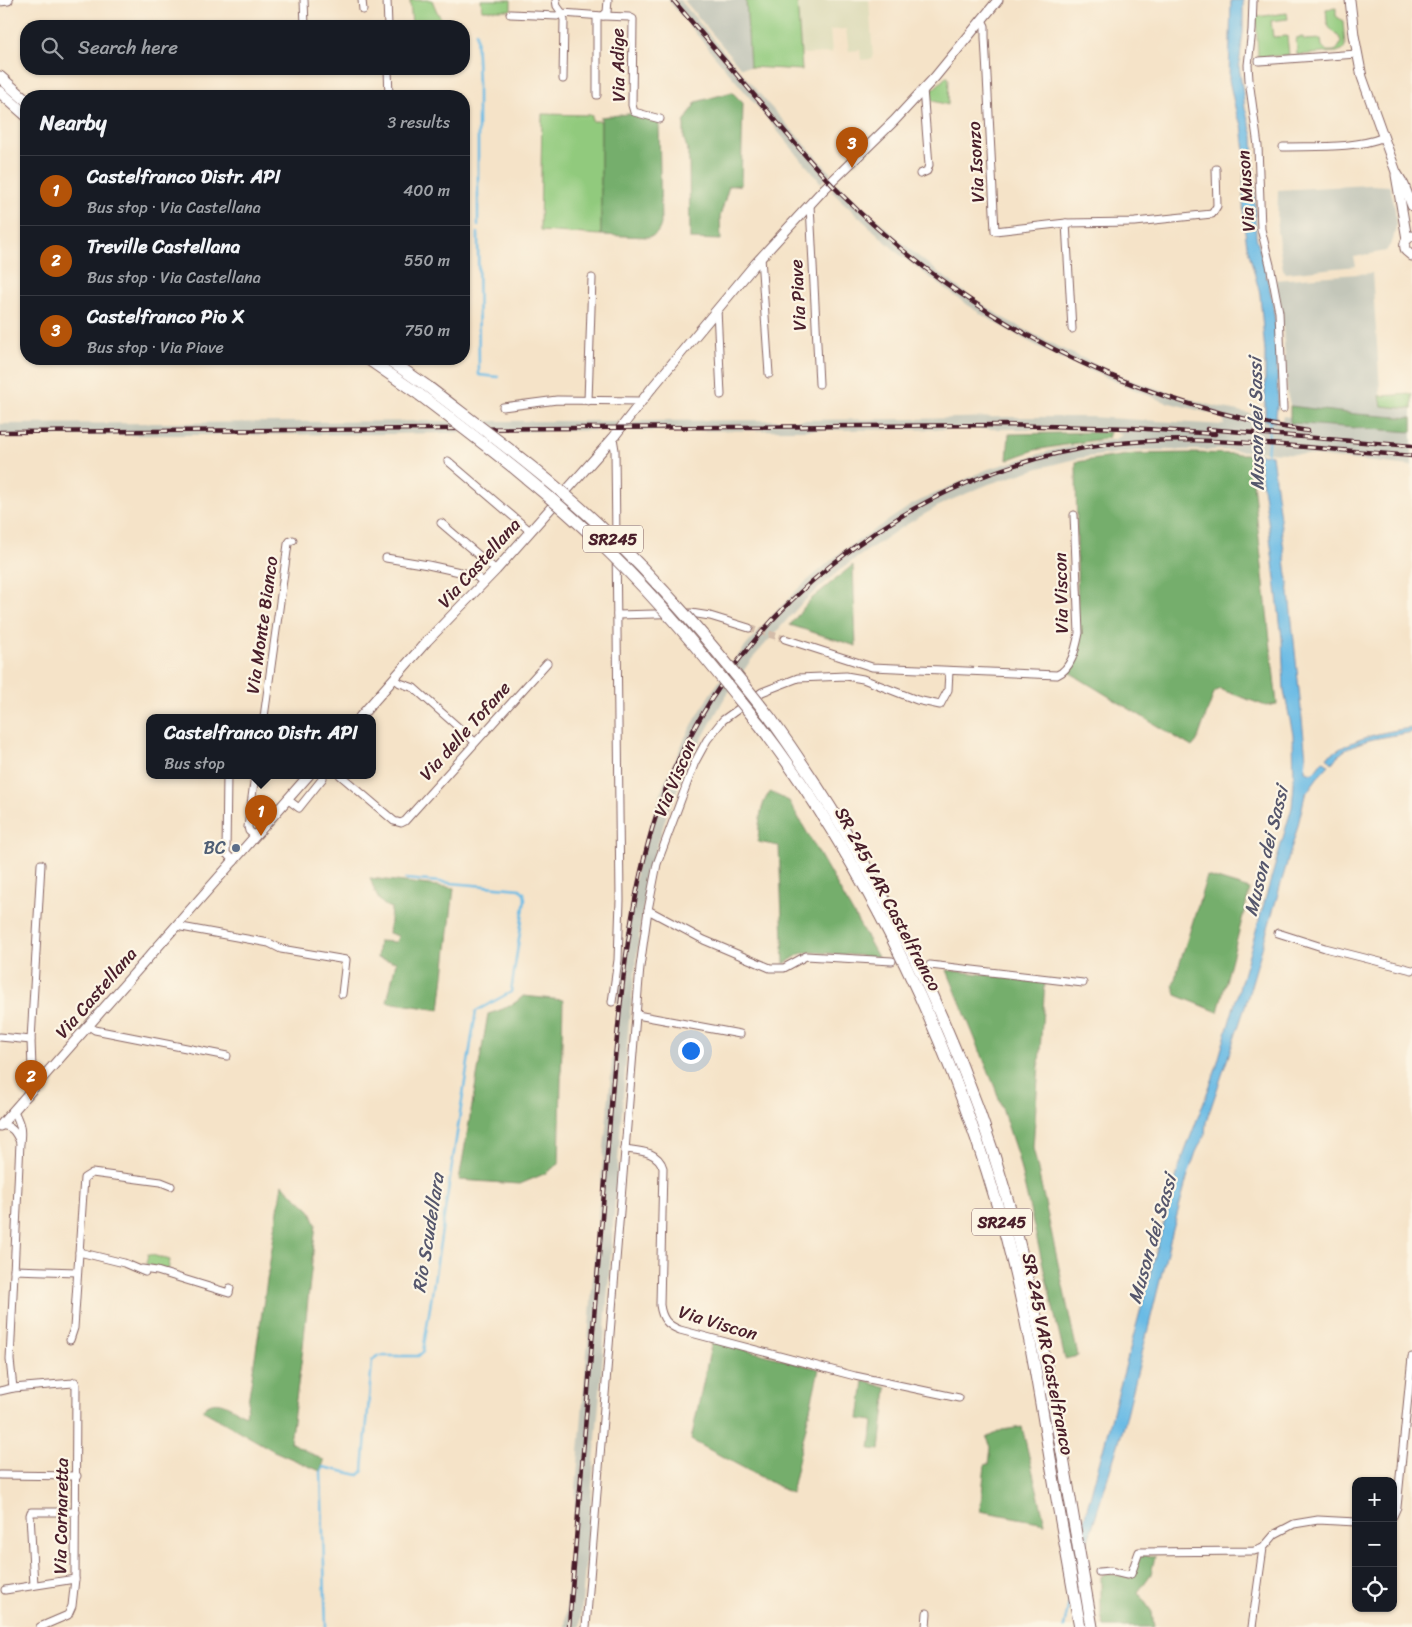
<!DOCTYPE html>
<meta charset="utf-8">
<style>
body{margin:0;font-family:Sriracha,sans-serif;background:#20242c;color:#f1f3f6}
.controls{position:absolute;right:15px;bottom:15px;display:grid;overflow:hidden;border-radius:10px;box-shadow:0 1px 4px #0004}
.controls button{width:45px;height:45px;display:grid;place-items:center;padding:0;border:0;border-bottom:1px solid #363941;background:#171b24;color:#f1f3f6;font:25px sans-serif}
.you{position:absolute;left:690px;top:1050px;width:18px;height:18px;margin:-12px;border:4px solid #fff;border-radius:50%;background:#1a73e8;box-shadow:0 0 0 8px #1a73e833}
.badge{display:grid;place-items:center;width:32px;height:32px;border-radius:50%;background:#b45309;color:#fff;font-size:16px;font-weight:700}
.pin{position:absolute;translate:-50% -41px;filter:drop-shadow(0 1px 2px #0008)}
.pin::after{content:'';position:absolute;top:26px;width:18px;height:15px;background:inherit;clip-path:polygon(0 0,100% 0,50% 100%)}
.popup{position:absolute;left:146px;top:714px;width:230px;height:65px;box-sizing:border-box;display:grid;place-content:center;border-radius:10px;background:#171b24;filter:drop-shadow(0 1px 4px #0005);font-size:16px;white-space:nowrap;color:#9ea1a6}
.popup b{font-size:19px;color:#f1f3f6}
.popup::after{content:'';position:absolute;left:50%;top:100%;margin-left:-10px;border:10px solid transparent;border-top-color:#171b24}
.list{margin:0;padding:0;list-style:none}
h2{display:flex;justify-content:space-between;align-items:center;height:65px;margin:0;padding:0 20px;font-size:21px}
h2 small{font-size:16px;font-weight:400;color:#9ea1a6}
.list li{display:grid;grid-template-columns:32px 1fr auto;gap:15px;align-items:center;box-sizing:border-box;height:70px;padding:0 20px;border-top:1px solid #363941}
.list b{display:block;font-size:19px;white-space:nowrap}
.list p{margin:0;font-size:16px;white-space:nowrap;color:#9ea1a6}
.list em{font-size:16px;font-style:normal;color:#9ea1a6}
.icon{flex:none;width:28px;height:28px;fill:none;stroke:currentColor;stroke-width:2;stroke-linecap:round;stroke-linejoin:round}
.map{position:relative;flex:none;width:1412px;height:1627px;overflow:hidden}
.search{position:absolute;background:#171b24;box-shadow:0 1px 4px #0004;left:20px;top:20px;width:450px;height:55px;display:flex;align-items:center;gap:12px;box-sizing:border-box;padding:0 18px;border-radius:20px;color:#9ea1a6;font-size:19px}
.panel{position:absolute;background:#171b24;box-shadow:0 1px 4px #0004;left:20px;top:90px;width:450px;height:275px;border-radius:20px}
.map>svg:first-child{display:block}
.built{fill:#dfddbb}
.industrial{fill:#c3c6b9}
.green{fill:#91ca7d;stroke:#6e7454}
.forest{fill:#74ae6c;stroke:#5f664c}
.water{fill:#6abbe5;stroke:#5a6d88}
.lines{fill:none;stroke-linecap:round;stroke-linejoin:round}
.stream{stroke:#6abbe5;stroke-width:2.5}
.minor-tunnel{stroke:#d3bca9;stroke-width:7;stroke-dasharray:7 3.5;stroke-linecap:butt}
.minor-casing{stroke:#866462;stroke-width:9}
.tertiary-casing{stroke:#866462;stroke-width:11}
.trunk-casing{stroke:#866462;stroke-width:13}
.minor{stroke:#fff;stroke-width:7}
.tertiary{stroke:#fff;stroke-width:9}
.trunk{stroke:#fff;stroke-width:11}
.rail-casing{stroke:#4a1f2b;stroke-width:4.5}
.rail{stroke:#fcf5e5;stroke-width:2.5;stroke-dasharray:8;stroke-linecap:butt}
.trunk-bridge-casing{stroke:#866462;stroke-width:13;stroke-linecap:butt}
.trunk-bridge{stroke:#fff;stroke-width:11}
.service-dot{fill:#5c6f8a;stroke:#fcf5e5;stroke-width:2}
.labels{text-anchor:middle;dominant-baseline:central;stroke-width:4.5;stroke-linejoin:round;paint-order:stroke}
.shield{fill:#fcf5e5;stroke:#7f5f63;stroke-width:1}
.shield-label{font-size:16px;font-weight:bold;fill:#4a1f2b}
.street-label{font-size:18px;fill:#4a1f2b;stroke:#fcf5e5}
.service-label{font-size:18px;fill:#4e5e75;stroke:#fcf5e5;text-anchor:end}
.water-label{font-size:19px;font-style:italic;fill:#55566c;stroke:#fcf5e5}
</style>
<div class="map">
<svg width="1412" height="1627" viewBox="0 0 1412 1627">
<rect width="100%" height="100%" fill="#fcf5e5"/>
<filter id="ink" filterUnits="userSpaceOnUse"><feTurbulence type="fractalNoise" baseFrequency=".02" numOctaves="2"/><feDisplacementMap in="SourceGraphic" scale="10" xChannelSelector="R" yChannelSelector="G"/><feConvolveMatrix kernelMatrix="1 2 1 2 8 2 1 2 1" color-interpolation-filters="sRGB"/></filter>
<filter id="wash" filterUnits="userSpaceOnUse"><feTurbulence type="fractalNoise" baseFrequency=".0096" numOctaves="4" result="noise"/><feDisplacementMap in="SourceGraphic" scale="20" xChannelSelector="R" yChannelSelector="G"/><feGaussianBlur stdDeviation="1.12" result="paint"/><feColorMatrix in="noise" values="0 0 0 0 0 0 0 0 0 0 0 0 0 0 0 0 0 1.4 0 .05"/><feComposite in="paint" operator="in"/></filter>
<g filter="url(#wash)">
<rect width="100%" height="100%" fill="#f5e3c8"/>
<polygon class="built" points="797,0 869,0 873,59 861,60 860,50 849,51 846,29 830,30 832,53 800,54"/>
<g class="industrial">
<polygon points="668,0 680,0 769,105 831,173 821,183"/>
<polygon points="684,0 746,0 750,67 740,67"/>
<polygon points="838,184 914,253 960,289 1003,318 1060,348 1130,380 1209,405 1257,415 1257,418 1281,423 1283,416 1290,417 1290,423 1412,432 1412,466 1286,453 1225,450 1144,450 1079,458 1039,468 989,484 944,503 899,529 842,568 802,603 751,660 724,699 687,766 667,814 652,862 642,914 629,1021 600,1392 580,1627 565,1627 599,1202 619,989 636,870 665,781 686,736 710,694 740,653 768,620 800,587 841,552 913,504 988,469 1057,449 1116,439 1122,435 1114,431 1015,429 626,431 636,421 910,419 1005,417 1091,417 1224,425 1224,417 1162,401 1060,358 1024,339 984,316 955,296 900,255 831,191"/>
<polygon points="1369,185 1390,186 1395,209 1396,226 1393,240 1386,251 1354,257 1356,266 1286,273 1283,269 1277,230 1278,190"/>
<polygon points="1372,273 1381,403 1412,408 1412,418 1356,414 1290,406 1287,392 1283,327 1275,280"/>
<polygon points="435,421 620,421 612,430 389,434 0,436 0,424"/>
</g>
<g class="green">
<path d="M 410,0 L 432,0 C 438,15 441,23 457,26 L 412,26 Z"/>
<polygon points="481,0 511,0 511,10 482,10"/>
<polygon points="746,0 797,0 802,70 750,67"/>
<path d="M 1336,8 L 1336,16 L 1343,21 L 1345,45 L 1344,49 L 1337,52 L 1297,55 L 1296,38 L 1303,37 L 1304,40 L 1321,39 L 1322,46 L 1327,51 C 1332,51 1335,52 1338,48 C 1347,37 1331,33 1328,25 C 1326,21 1327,14 1326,9 Z"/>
<polygon points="1287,13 1288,19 1271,21 1273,37 1287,36 1289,55 1258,57 1256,17"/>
<polygon points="947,76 949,79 948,105 930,100 928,94"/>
<polygon points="542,114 590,115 592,116 592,121 601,121 601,235 540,231"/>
<polygon points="1412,394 1412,409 1382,406 1380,396"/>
<polygon points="148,1254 170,1260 168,1271 146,1264"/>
</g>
<g class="forest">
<polygon points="732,92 743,103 741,185 729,186 720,217 721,240 690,239 689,164 688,151 684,139 684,123 696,102"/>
<path d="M 628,114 L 638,114 L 659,122 L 661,224 C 659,232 656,236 648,237 L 601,235 L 601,117 Z"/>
<polygon points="1290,406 1356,414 1412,418 1412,432 1290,423"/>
<polygon points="1110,432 1108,438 1035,450 1007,460 1009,434"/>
<polygon points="1189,453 1246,454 1250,455 1277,704 1266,706 1219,689 1214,693 1197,741 1192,747 1067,671 1078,649 1076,462 1135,454"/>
<polygon points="853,565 856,646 790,625 810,600"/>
<path d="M 770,792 L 789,801 L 878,957 L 810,952 L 800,954 L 784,964 L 779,846 L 758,842 C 759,826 759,805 770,792 Z"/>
<polygon points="1207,876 1250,889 1218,1012 1176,995 1173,985"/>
<path d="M 370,878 L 454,888 L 440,1010 L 387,1002 L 396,962 L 377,958 L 379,941 L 396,942 L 398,936 L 389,933 L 391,908 C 377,904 375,891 370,878 Z"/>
<polygon points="947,970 1045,982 1033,1147 1078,1356 1065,1359 1017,1154 996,1090"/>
<path d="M 523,996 L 563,1000 L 559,1164 L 544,1174 L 520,1184 L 459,1180 L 488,1014 C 501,1010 513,1006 523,996 Z"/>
<path d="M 282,1184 L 310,1210 L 316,1224 L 302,1356 L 290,1442 L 323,1460 L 324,1462 L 320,1471 L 274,1451 L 202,1410 C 216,1393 230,1409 246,1415 Z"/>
<polygon points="712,1341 819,1369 791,1493 691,1440"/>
<polygon points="864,1381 887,1388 880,1450 870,1449 873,1421 859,1419"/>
<polygon points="1022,1427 1045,1523 980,1511 985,1465 989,1464 991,1447 987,1438 1002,1430"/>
<polygon points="1140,1555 1155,1556 1151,1574 1138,1592 1152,1612 1154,1627 1104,1627 1101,1615 1101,1576 1110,1574 1130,1578 1134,1574"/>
</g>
<g class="water">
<polygon points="1231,0 1243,0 1243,32 1239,66 1245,108 1253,136 1256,236 1272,298 1276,329 1278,400 1275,422 1265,420 1265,352 1260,294 1247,245 1244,225 1243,200 1245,152 1242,124 1237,116 1229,80"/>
<polygon points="1258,454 1272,455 1288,583 1306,758 1305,771 1313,773 1323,760 1329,765 1317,778 1305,795 1297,829 1243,1013 1206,1122 1205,1134 1196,1152 1187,1178 1168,1248 1124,1426 1085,1550 1081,1531 1179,1167 1214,1075 1292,807 1294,785 1293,734 1284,691 1282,638 1268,520"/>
<path d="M 1412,728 L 1412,732 C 1384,738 1349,738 1332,763 L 1327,757 C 1353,738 1381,732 1412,728 Z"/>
</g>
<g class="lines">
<g class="stream">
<polyline points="476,32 478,84 478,226"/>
<polyline points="478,233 479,375 498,377"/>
<polyline points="1267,457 1270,417"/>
<polyline points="326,1627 321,1471 323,1467 359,1475 363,1471 372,1361 377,1356 418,1356 423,1352 476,1011 511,992 525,899 524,893 520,889 405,879"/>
<polyline points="1064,1627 1070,1598"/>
</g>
</g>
</g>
<g filter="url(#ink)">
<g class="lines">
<polyline class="minor-tunnel" points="749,628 785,639"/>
<defs>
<g id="minor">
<polyline points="304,0 305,26"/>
<polyline points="362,0 363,10"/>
<polyline points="387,0 388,26"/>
<polyline points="556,0 557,6 562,13 603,16 607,12 608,0"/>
<polyline points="1253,0 1252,30 1248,65 1249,80 1258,146 1261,229 1270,265 1279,312 1283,409"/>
<polyline points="510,14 557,16 562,13 564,20 563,79"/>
<polyline points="597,16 597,95"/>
<polyline points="603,16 629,17 633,19 632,105 634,112 660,119"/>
<polyline points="982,20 985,26 985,37 995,231 1066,223 1135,222 1212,214 1217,206 1216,169"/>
<polyline points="1259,61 1357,54"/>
<polyline points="388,69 389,96"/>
<path d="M 1283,147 C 1314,146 1355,149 1384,137"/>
<polyline points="920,174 927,171 929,165 923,89"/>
<polyline points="810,205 819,384"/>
<polyline points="1066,223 1072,329"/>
<polyline points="761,257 769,374"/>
<polyline points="717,309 721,395"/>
<polyline points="588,401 592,278"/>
<polyline points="503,407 557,400 641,401"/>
<polyline points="448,461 530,531"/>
<polyline points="441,523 496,570"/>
<polyline points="386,558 428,565 469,574 476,576 484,583"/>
<polyline points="617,615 691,613 710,616 749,628"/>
<path d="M 785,639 L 872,667 L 1057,675 C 1072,669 1076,647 1079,633 L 1074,515"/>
<polyline points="394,678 400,683 414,688 475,742"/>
<polyline points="264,717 288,544 290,541 293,540"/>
<polyline points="227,775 226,853 234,862"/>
<polyline points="255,775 248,827 249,831 255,836"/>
<polyline points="340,775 394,821 401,823 405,821 547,663"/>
<polyline points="287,799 299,808 323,778"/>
<polyline points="648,910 704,940 770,968 784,968 806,956 892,961"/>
<polyline points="176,926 269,943 281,949 346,960 342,994"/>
<polyline points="1278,933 1325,948 1412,970"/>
<polyline points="930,965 1083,983"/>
<polyline points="612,1002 618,960 620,900 615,450 613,438"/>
<polyline points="637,1015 740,1034"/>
<polyline points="89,1026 95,1030 227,1056"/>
<polyline points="0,1037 31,1040"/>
<polyline points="40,1082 32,1069 31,1040 41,864"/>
<path d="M 0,1126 C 11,1124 16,1133 20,1142"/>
<path d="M 625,1149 C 640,1151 658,1151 663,1168 L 660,1305 C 662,1319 667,1325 680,1330 L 855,1376 L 959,1398"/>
<polyline points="79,1252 124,1263 145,1272"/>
<polyline points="142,1269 157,1271 229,1293 230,1288"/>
<polyline points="14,1270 77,1272"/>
<polyline points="70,1340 74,1328 84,1178 92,1173 161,1182 171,1186"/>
<path d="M 13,1388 L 10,1360 L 20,1142 C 22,1129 20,1123 14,1111"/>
<polyline points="0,1391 13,1388 73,1383 75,1382 76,1385 75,1579 72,1606 68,1615 40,1627"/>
<polyline points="0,1475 77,1476"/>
<polyline points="1393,1516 1397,1507 1412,1357"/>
<polyline points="1099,1572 1110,1571 1127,1575 1131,1574 1139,1552 1254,1551 1263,1548"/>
<polyline points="34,1585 30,1515 31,1512 76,1512"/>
<polyline points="5,1590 75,1579"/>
<polyline points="586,1627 640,967 648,910 657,864 695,762 707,740 723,720 762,692 798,678 846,676 863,679 917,700 940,705 948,690 949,671"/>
<polyline points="926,1627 927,1613"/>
<polyline points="1252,1627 1263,1548 1275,1534 1294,1524 1318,1520 1356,1522"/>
</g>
<g id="tertiary">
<polyline points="1350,0 1354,35 1362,77 1396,172 1404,185 1412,206"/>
<polyline points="0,1 8,0"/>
<polyline points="1396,175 1407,239"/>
<path d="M 1412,236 C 1405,239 1403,245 1406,251 L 1412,256"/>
<polyline points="360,717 427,641 496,570 613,438 651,389 756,263 824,189 894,121 935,77 998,0"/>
<polyline points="0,1126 309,775"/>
</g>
<g id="trunk">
<polyline points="0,77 26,100"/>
<polyline points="0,92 26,115"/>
<polyline points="368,359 420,395"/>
<polyline points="388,359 428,387"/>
<path d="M 771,719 C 876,865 960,1031 1009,1205 C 1047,1343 1067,1486 1092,1627"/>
<path d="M 759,724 C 805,784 844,847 879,913 C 939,1027 985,1147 1015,1272 C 1032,1343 1043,1416 1055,1488 C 1063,1534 1072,1581 1080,1627"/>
</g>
</defs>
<use href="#minor" class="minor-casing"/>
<use href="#tertiary" class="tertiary-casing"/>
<use href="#trunk" class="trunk-casing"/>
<use href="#minor" class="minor"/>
<use href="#tertiary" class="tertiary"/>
<use href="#trunk" class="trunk"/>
<defs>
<g id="rail">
<path d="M 673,0 C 704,36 735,73 766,109 C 790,138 815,168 842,195 C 968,321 1131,404 1308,431"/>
<polyline points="1207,429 1412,446"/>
<polyline points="0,432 1004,425 1133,428 1215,434"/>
<path d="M 569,1627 L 614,1069 C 622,983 630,896 657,813 C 723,617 906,469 1111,444 C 1168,437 1225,441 1282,445 C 1325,449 1369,452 1412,456"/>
</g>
</defs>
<use href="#rail" class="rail-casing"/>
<use href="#rail" class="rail"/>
<defs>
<g id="trunk-bridge">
<path d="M 428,387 C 485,431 544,474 597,523 C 661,583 717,650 771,719"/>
<path d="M 420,395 C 486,445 553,496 612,555 C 666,608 712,666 759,724"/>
</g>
</defs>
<use href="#trunk-bridge" class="trunk-bridge-casing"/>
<use href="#trunk-bridge" class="trunk-bridge"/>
</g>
</g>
<circle class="service-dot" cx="236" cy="848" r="5"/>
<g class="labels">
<g class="shield">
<rect x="583" y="525.5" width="60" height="27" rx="4"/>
<rect x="972" y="1208.5" width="60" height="27" rx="4"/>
</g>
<g class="shield-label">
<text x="613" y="539">SR245</text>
<text x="1002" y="1222">SR245</text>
</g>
<g class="street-label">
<text transform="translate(618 65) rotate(-91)">Via Adige</text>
<text transform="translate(976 162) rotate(-93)">Via Isonzo</text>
<text transform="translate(1246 191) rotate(-94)">Via Muson</text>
<text transform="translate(798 295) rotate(-93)">Via Piave</text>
<text transform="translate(479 563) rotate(-48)">Via Castellana</text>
<text transform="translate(1061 593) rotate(-91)">Via Viscon</text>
<text transform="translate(262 625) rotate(-82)">Via Monte Bianco</text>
<text transform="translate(465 731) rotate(-48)">Via delle Tofane</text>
<text transform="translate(675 778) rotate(-67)">Via Viscon</text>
<text transform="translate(888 899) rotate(62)">SR 245 VAR Castelfranco</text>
<text transform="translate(96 993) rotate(-49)">Via Castellana</text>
<text transform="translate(718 1323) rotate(17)">Via Viscon</text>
<text transform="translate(1048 1354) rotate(79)">SR 245 VAR Castelfranco</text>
<text transform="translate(61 1516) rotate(-89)">Via Cornaretta</text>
</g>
<g class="service-label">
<text x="226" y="848">BC</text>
</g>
<g class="water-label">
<text transform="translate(1256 424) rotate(-91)">Muson dei Sassi</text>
<text transform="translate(1266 851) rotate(-76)">Muson dei Sassi</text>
<text transform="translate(428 1233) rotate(-81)">Rio Scudellara</text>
<text transform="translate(1152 1239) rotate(-74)">Muson dei Sassi</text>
</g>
</g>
</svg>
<div class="controls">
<button>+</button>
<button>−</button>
<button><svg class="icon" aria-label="locate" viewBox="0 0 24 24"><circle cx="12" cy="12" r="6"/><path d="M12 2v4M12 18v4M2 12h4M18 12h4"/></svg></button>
</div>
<div class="you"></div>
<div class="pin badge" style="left:261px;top:836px">1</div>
<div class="popup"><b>Castelfranco Distr. API</b>Bus stop</div>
<div class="pin badge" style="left:31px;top:1101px">2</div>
<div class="pin badge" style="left:852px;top:168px">3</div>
<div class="search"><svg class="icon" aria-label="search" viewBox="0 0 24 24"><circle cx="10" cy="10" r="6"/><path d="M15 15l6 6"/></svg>Search here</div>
<section class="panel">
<h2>Nearby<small>3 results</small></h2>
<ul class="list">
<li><span class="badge">1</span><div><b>Castelfranco Distr. API</b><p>Bus stop · Via Castellana</p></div><em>400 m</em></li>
<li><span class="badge">2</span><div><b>Treville Castellana</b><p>Bus stop · Via Castellana</p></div><em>550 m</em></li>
<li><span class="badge">3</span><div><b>Castelfranco Pio X</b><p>Bus stop · Via Piave</p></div><em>750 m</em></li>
</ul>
</section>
</div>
